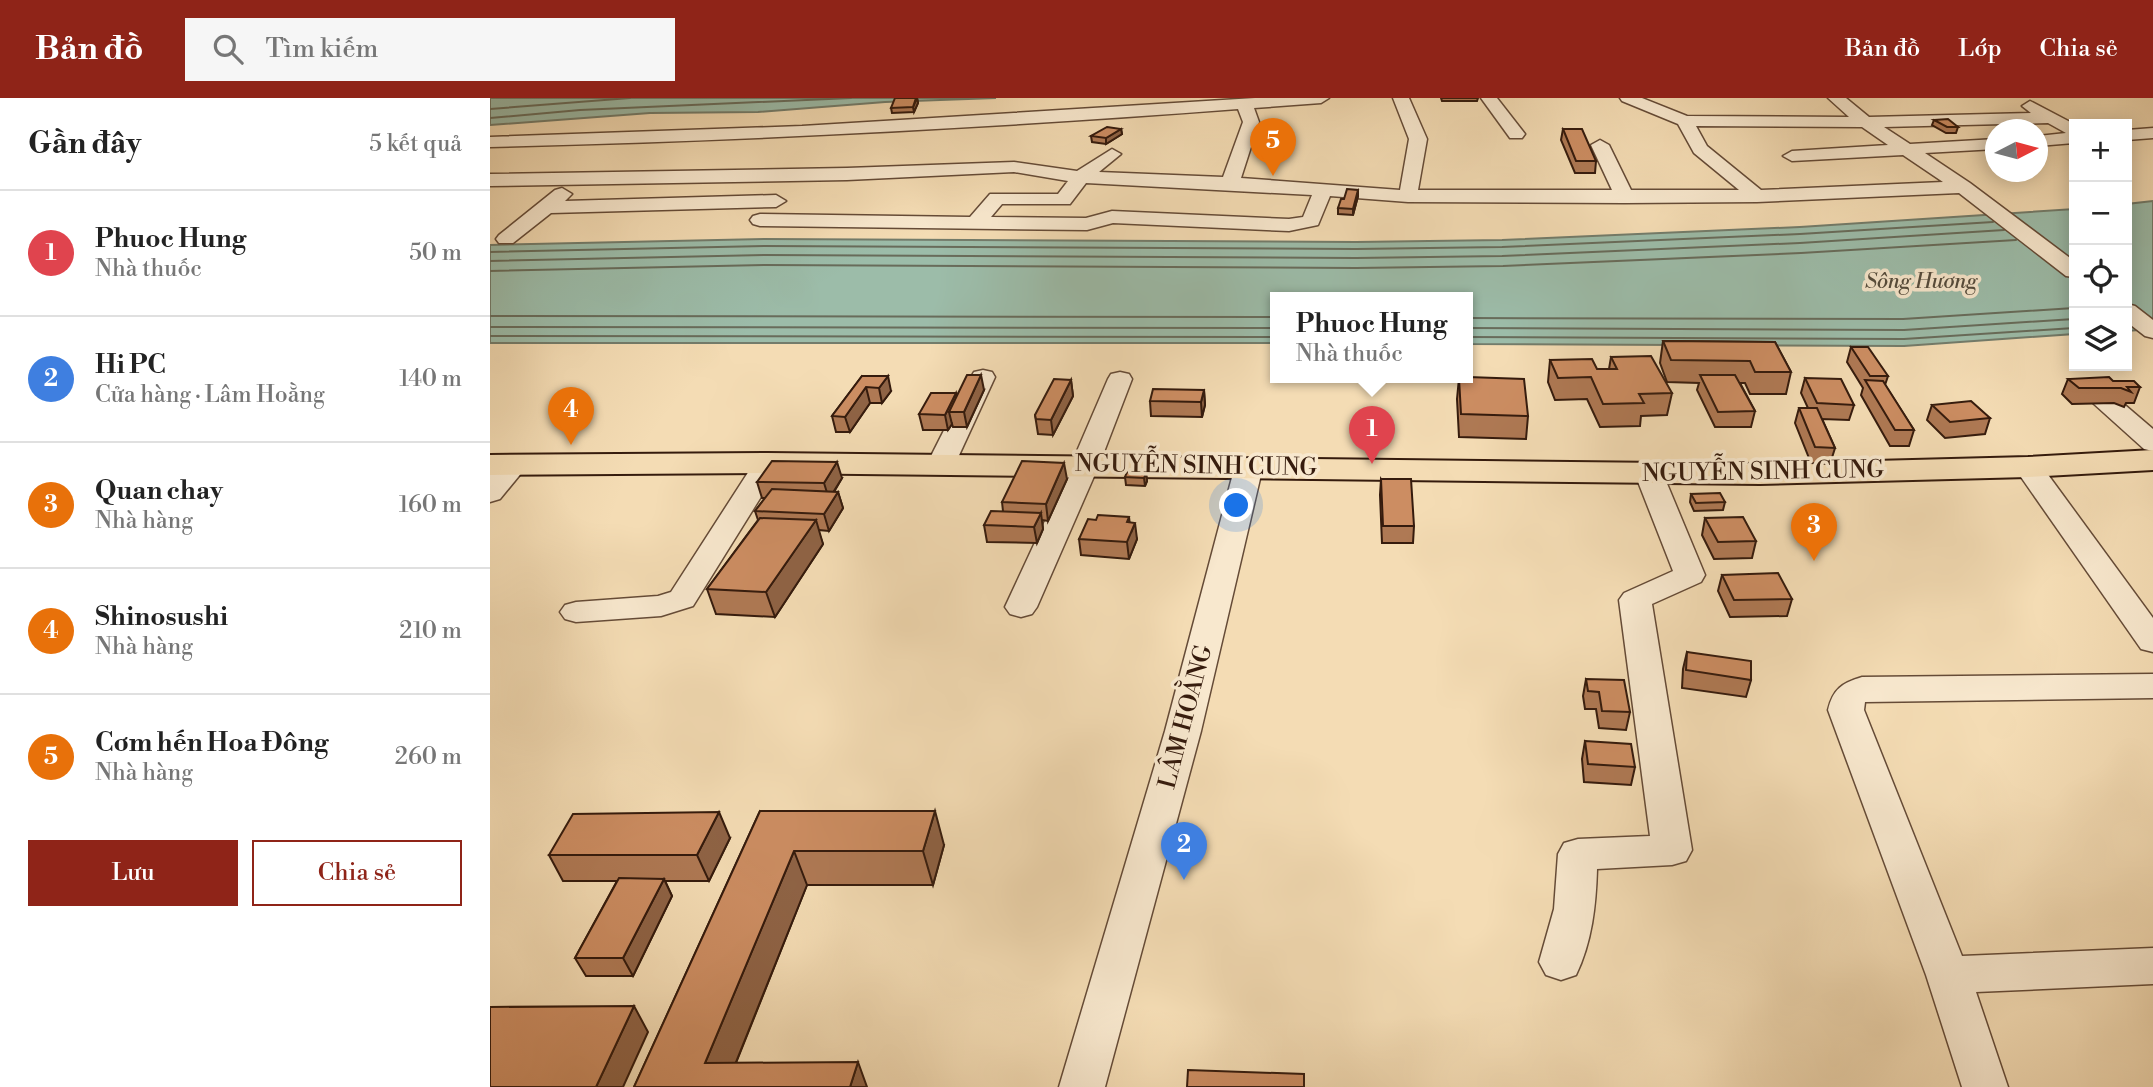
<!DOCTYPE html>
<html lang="vi">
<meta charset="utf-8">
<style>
body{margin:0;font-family:"Libre Bodoni",serif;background:#f6f6f6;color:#222}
.controls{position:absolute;right:21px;top:21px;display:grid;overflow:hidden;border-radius:0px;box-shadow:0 4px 18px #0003}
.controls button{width:63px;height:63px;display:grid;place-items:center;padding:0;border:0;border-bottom:2px solid #e0e0e0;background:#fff;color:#222;font:35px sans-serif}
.compass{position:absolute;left:1495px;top:21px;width:63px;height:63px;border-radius:50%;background:#fff;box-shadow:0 4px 18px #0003;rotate:84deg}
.you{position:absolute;left:747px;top:408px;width:24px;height:24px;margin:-18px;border:5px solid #fff;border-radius:50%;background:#1a73e8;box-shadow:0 0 0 10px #1a73e833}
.badge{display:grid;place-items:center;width:46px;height:46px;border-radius:50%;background:#8f2418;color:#fff;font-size:23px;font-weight:700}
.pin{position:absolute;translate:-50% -58px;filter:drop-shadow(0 2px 4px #0008)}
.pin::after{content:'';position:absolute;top:37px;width:24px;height:21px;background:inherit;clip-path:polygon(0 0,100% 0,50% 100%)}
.popup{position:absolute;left:780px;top:194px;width:203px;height:91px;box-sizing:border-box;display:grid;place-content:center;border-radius:0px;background:#fff;filter:drop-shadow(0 2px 5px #0005);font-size:23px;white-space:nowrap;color:#767676}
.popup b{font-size:26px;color:#222}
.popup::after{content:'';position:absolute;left:50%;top:100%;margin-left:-14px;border:14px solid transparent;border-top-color:#fff}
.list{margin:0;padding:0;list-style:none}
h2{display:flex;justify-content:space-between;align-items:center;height:91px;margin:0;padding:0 28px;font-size:30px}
h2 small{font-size:23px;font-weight:400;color:#767676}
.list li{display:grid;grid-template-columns:46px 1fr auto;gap:21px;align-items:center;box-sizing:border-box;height:126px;padding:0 28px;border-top:2px solid #e0e0e0}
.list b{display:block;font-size:26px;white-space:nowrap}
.list p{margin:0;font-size:23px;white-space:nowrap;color:#767676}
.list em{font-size:23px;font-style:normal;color:#767676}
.actions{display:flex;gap:14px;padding:21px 28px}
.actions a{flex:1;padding:16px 0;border:2px solid #8f2418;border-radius:0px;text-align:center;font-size:24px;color:#8f2418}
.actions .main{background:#8f2418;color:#fff}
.icon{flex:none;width:38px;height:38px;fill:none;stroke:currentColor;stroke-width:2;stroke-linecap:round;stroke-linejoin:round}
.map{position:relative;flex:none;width:1663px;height:989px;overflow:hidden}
header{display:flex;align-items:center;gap:42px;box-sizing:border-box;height:98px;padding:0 35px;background:#8f2418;color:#fff}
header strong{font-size:33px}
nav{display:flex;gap:38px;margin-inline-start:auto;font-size:24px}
.search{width:490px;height:63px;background:#f6f6f6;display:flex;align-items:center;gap:18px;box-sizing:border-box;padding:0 24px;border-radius:0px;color:#767676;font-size:26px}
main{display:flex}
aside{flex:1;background:#fff}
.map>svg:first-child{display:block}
.water{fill:#9cbca9;stroke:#737c6b;stroke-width:2}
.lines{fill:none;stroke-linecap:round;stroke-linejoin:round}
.shore{stroke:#686c5b;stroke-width:2}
.minor-casing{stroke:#654b37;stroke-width:3}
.major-casing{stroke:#351b0d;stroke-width:4}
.minor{fill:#f8e8ce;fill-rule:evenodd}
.major{fill:#f4dcb4;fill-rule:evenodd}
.wall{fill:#af7954;stroke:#351b0d;stroke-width:2}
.shaded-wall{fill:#8f6345;stroke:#351b0d;stroke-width:2}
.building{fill:#cc8d62;stroke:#351b0d;stroke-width:2}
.labels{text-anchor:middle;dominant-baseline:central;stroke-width:7;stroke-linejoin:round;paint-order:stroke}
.far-water-label{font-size:21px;font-style:italic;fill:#544b3c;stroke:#f8e8ce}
.street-label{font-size:24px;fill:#351b0d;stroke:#f8e8ce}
</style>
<header>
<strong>Bản đồ</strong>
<div class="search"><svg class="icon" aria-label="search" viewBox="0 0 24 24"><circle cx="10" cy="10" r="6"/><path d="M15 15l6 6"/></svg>Tìm kiếm</div>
<nav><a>Bản đồ</a><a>Lớp</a><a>Chia sẻ</a></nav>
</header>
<main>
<aside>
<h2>Gần đây<small>5 kết quả</small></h2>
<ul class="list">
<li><span class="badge" style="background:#e0444e">1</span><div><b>Phuoc Hung</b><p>Nhà thuốc</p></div><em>50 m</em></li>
<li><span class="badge" style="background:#3f7fe0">2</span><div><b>Hi PC</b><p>Cửa hàng · Lâm Hoằng</p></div><em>140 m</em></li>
<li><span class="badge" style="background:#e8710a">3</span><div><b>Quan chay</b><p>Nhà hàng</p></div><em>160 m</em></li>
<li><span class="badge" style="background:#e8710a">4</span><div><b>Shinosushi</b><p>Nhà hàng</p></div><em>210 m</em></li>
<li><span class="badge" style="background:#e8710a">5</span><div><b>Cơm hến Hoa Đông</b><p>Nhà hàng</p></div><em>260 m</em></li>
</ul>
<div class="actions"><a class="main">Lưu</a><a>Chia sẻ</a></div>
</aside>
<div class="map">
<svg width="1663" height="989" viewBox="0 0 1663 989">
<rect width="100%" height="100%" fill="#f4dcb4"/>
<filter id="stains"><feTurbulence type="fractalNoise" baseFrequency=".00286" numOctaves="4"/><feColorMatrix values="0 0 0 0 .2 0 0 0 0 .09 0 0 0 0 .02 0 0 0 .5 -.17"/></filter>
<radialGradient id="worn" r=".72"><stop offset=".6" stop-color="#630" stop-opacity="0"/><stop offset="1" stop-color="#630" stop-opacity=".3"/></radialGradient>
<g class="water">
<polygon points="0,0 506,0 395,4 268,14 160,15 0,27"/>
<polygon points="1663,103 1663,231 1637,233 1637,106"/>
<polygon points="1584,111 1584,236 1414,248 978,246 978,200 786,200 786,245 0,245 0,147 275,141 866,144 1012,142 1310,129"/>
</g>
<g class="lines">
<g class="shore">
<polyline points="0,11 140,0"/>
<polyline points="0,20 90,12 361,0"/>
<polyline points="0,154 275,148 866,151 1012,149 1310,136 1503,124"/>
<polyline points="0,163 275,157 866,160 1012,158 1310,145 1514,132"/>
<polyline points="0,173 275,167 866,170 1013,168 1311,155 1526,142"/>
<polyline points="0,218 786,219"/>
<polyline points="978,220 1413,221 1584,210"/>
<polyline points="0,229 786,230"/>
<polyline points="978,230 1414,232 1584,221"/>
<polyline points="0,238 786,239"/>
<polyline points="978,239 1414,241 1584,230"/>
</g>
<defs>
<g id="minor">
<path d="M 765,0 L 839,0 L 831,5 L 764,10 L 769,24 L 751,80 L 910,92 L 919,41 L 903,0 L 919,0 L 937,41 L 928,92 L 1122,92 L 1101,47 L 1110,42 L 1119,47 L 1141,92 L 1249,92 L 1204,55 L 1188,26 L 1132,3 L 1130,0 L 1152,0 L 1197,18 L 1359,19 L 1338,0 L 1356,0 L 1379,19 L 1541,15 L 1532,8 L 1540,3 L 1584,26 L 1584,45 L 1548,48 L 1548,38 L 1576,35 L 1558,25 L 1394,29 L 1420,46 L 1506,41 L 1506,51 L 1435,55 L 1480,85 L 1584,163 L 1584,179 L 1576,178 L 1469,95 L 1267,104 L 1135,105 L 918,104 L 840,98 L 828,127 L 799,133 L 623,125 L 597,132 L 270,128 L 263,126 L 260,122 L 263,118 L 270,116 L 480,119 L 500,96 L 568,96 L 578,83 L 524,74 L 357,82 L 0,88 L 0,76 L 357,70 L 524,64 L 587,73 L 622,51 L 631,56 L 609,74 L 733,79 L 753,24 L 748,11 C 499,30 250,43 0,49 L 0,39 L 312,28 ZM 1206,28 L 1372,29 L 1398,47 L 1302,53 L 1293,58 L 1302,63 L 1413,57 L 1453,84 L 1271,92 L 1217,48 ZM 596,85 L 822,97 L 813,119 L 799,121 L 622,113 L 596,120 L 501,119 L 512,106 L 580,106 Z"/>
<polygon points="991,0 1007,0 1035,36 1032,40 1020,40"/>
<polygon points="1663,30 1663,40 1637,42 1637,32"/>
<polygon points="72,90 82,96 75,103 286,97 296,103 286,109 61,115 23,145 9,145 6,141 9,137 65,92"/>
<polygon points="1637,206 1645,208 1663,222 1663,240 1655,238 1637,224"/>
<polygon points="493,272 502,274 505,279 465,366 461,372 451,374 441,372 437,366 481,279 484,274"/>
<polygon points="630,274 639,276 642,281 609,367 547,509 542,516 531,519 520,516 515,509 581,367 618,281 621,276"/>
<polygon points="1613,293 1622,296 1663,331 1663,353 1654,351 1604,306 1600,301 1604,296"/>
<polygon points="278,357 288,359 292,365 203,508 171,518 86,524 75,521 70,514 75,507 86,504 168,498 181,494 268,359"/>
<polygon points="24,359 34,361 38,367 10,401 0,404 0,377 14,361"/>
<polygon points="759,360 769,362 773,368 711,633 615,989 569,989 675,633 745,368 749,362"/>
<polygon points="1538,361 1548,363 1663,520 1663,554 1651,551 1524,369 1528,363"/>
<path d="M 1159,368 L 1169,370 L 1173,376 L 1215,477 L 1211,484 L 1162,506 L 1202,752 L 1196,763 L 1182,767 L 1107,771 C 1106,807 1102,844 1086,877 L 1071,882 L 1056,877 L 1049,864 L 1064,811 L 1068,756 L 1074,745 L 1088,741 L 1160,738 L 1129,502 L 1134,495 L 1183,473 L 1145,376 L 1149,370 Z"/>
<path d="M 1663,576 L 1663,600 L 1375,604 L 1374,612 L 1472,858 L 1663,850 L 1663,886 L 1486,894 L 1518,989 L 1472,989 L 1436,877 L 1338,612 C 1343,591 1352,585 1372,579 Z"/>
</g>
<polygon id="major" points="1663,352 1663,372 1538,379 1270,386 278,375 0,377 0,357 278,355 1270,366 1538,359"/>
</defs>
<use href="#minor" class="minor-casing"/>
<use href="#major" class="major-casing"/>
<use href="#minor" class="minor"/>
<use href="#major" class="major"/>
</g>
<g class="wall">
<polygon points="427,0 428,5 424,14 402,15 401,10"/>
<polygon points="951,0 988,0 987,3 952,3"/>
<polygon points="1444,22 1468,29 1466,35 1456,35 1442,27"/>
<polygon points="631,31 632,36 616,46 602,44 601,38"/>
<polygon points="1073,31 1106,63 1105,75 1085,75 1071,42"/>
<polygon points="868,92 868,98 863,117 848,116 848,110 854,101"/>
<polygon points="1173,243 1285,244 1301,274 1296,296 1260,296 1255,285 1250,285 1265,313 1261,329 1225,329 1207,292 1209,285 1177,284 1170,265"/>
<polygon points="1361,249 1398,278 1395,287 1424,332 1419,348 1400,348 1371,297 1373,290 1357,264"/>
<polygon points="1121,259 1182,295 1177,317 1151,318 1150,328 1110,329 1097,301 1065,302 1058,284 1060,262 1107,271 1119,271"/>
<polygon points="372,278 401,293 392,305 380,305 360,334 346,334 342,318"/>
<polygon points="969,280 1038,318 1036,341 969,339 967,301"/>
<polygon points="1315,280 1364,307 1359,322 1332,321 1345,350 1340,366 1321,365 1305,325 1309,310 1318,310 1311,295"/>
<polygon points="1578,281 1623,283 1650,289 1644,305 1636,305 1634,309 1624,305 1582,306 1572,296"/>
<polygon points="581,282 583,298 563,337 548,336 545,317"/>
<polygon points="494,292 477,329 463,329 462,326 458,332 433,332 429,316 467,298"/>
<polygon points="714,292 715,307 712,319 661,318 660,303"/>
<polygon points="1442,307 1500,320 1495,336 1455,340 1437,322"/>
<polygon points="656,375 657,383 655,388 636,387 635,379"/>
<polygon points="352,380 344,394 348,394 353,410 339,433 328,432 333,446 285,519 226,516 217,491 268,422 265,413 275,400 272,400 267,384"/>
<polygon points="577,381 558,423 552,422 553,431 547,445 497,444 494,427 513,413 512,404"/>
<polygon points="891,381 924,428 923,445 892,445 890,397"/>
<polygon points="1201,396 1235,404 1233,412 1204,413 1200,404"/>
<polygon points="1215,420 1266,443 1262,460 1224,461 1212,437"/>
<polygon points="606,422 640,425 647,441 639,461 591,457 589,441"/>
<polygon points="1232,477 1302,501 1297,518 1240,519 1228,493"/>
<polygon points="1197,554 1261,582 1256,599 1192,590 1193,571"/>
<polygon points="1096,581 1140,614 1136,632 1109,630 1106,611 1095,611 1093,598"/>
<polygon points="1095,643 1145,669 1141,687 1094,684 1092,661"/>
<polygon points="270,713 454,747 443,787 317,787 246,965 144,989"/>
<polygon points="240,740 219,783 175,783 182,798 143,878 96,878 85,860 127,783 73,783 59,757"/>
</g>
<g class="shaded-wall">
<polygon points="427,0 428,5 424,14 423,9"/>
<polygon points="631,31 632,36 616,46 616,40"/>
<polygon points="868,92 868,98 863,117 863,111"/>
<polygon points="491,277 494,292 477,329 474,314"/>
<polygon points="398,278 401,293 392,305 389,290"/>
<polygon points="581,282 583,298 563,337 561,322"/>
<polygon points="376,289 380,305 360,334 355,319"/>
<polygon points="714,292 715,307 712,319 711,304"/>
<polygon points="466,295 469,311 459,314 462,326 458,332 455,317"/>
<polygon points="347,364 352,380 339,401 334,385"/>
<polygon points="574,365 577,381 558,423 556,406"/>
<polygon points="656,375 657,383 655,388 654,380"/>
<polygon points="348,394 353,410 339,433 334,416"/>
<polygon points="551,415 553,431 547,445 544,429"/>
<polygon points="639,419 641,435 645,425 647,441 639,461 637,444 637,424"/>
<polygon points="326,422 333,446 285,519 276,494"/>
<polygon points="445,713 454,747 443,787 433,753"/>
<polygon points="229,714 240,740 219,783 207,757"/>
<polygon points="304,753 317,787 236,989 215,965"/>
<polygon points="174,781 182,798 143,878 133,860"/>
<polygon points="144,908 158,934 133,989 106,989"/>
<polygon points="368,964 377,989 360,989"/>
</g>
<g class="building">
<polygon points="405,0 426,0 423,9 401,10"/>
<polygon points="1458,21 1468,29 1457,29 1444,22"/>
<polygon points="617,29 631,31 616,40 601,38"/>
<polygon points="1073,31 1092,31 1106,63 1086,63"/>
<polygon points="857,91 868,92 863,111 848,110 851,101 854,101"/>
<polygon points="1173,243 1285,244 1301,274 1265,274 1260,263 1181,262"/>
<polygon points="1361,249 1378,249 1398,278 1380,278"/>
<polygon points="1161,258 1182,295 1149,296 1154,305 1113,306 1101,279 1068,280 1060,262 1102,261 1107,271 1127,271 1121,259"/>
<polygon points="477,277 491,277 474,314 459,314"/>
<polygon points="1210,277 1245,277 1265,313 1228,314"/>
<polygon points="372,278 398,278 389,290 376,289 355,319 342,318"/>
<polygon points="978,279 1034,281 1038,318 971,316 969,280 978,280"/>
<polygon points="1619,279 1623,283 1644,283 1650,289 1637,289 1641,294 1631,290 1589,290 1578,281"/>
<polygon points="1315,280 1351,281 1364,307 1327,305"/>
<polygon points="564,281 581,282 561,322 546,321 545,317"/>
<polygon points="1375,282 1393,283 1424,332 1405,332"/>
<polygon points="663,291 714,292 711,304 660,303"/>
<polygon points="441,295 466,295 455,317 429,316"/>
<polygon points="1481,303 1500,320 1460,324 1442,307"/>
<polygon points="1309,310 1327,310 1345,350 1325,349"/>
<polygon points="282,363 347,364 334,385 267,384"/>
<polygon points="532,363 574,365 556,406 512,404"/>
<polygon points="637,374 656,375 654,380 635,379"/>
<polygon points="891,381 921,381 924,428 893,428"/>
<polygon points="282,391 348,394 334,416 265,413"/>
<polygon points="1230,395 1235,404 1206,405 1201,396"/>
<polygon points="501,413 551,415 544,429 494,427"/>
<polygon points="608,417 639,419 637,424 645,425 637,444 589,441 598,421 606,422"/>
<polygon points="1253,419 1266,443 1228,444 1215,420"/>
<polygon points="270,420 326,422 276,494 217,491"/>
<polygon points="1288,475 1302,501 1244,502 1232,477"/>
<polygon points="1197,554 1261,563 1261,582 1196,572"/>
<polygon points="1096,581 1134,582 1140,614 1112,613 1109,594 1098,593"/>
<polygon points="1095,643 1141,646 1145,669 1098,666"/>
<polygon points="270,713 445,713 433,753 304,753 215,965 368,964 360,989 144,989"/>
<polygon points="229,714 207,757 59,757 83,716"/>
<polygon points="129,780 174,781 133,860 85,860"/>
<polygon points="144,908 106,989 0,989 0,909"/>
<polygon points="698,972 814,976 814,989 697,989"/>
</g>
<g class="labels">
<g class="far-water-label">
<text x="1431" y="184">Sông Hương</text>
</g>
<g class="street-label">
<text transform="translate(706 368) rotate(1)">NGUYỄN SINH CUNG</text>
<text transform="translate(1273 374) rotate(-1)">NGUYỄN SINH CUNG</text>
<text transform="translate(696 619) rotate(-75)">LÂM HOẰNG</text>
</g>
</g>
<rect width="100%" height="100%" filter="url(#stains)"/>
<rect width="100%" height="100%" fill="url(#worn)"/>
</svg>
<div class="controls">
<button>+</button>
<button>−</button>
<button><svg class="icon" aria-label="locate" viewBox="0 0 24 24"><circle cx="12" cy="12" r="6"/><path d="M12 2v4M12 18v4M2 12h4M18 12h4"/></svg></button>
<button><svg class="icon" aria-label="layers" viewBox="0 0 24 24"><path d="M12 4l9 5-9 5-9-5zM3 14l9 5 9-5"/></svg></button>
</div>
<svg class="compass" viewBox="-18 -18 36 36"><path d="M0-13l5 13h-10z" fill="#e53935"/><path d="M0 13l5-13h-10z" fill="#767676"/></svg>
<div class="you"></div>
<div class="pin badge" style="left:882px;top:366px;background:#e0444e">1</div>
<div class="popup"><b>Phuoc Hung</b>Nhà thuốc</div>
<div class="pin badge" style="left:694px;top:782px;background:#3f7fe0">2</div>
<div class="pin badge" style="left:1324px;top:463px;background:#e8710a">3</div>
<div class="pin badge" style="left:81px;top:347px;background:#e8710a">4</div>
<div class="pin badge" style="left:783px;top:78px;background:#e8710a">5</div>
</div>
</main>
